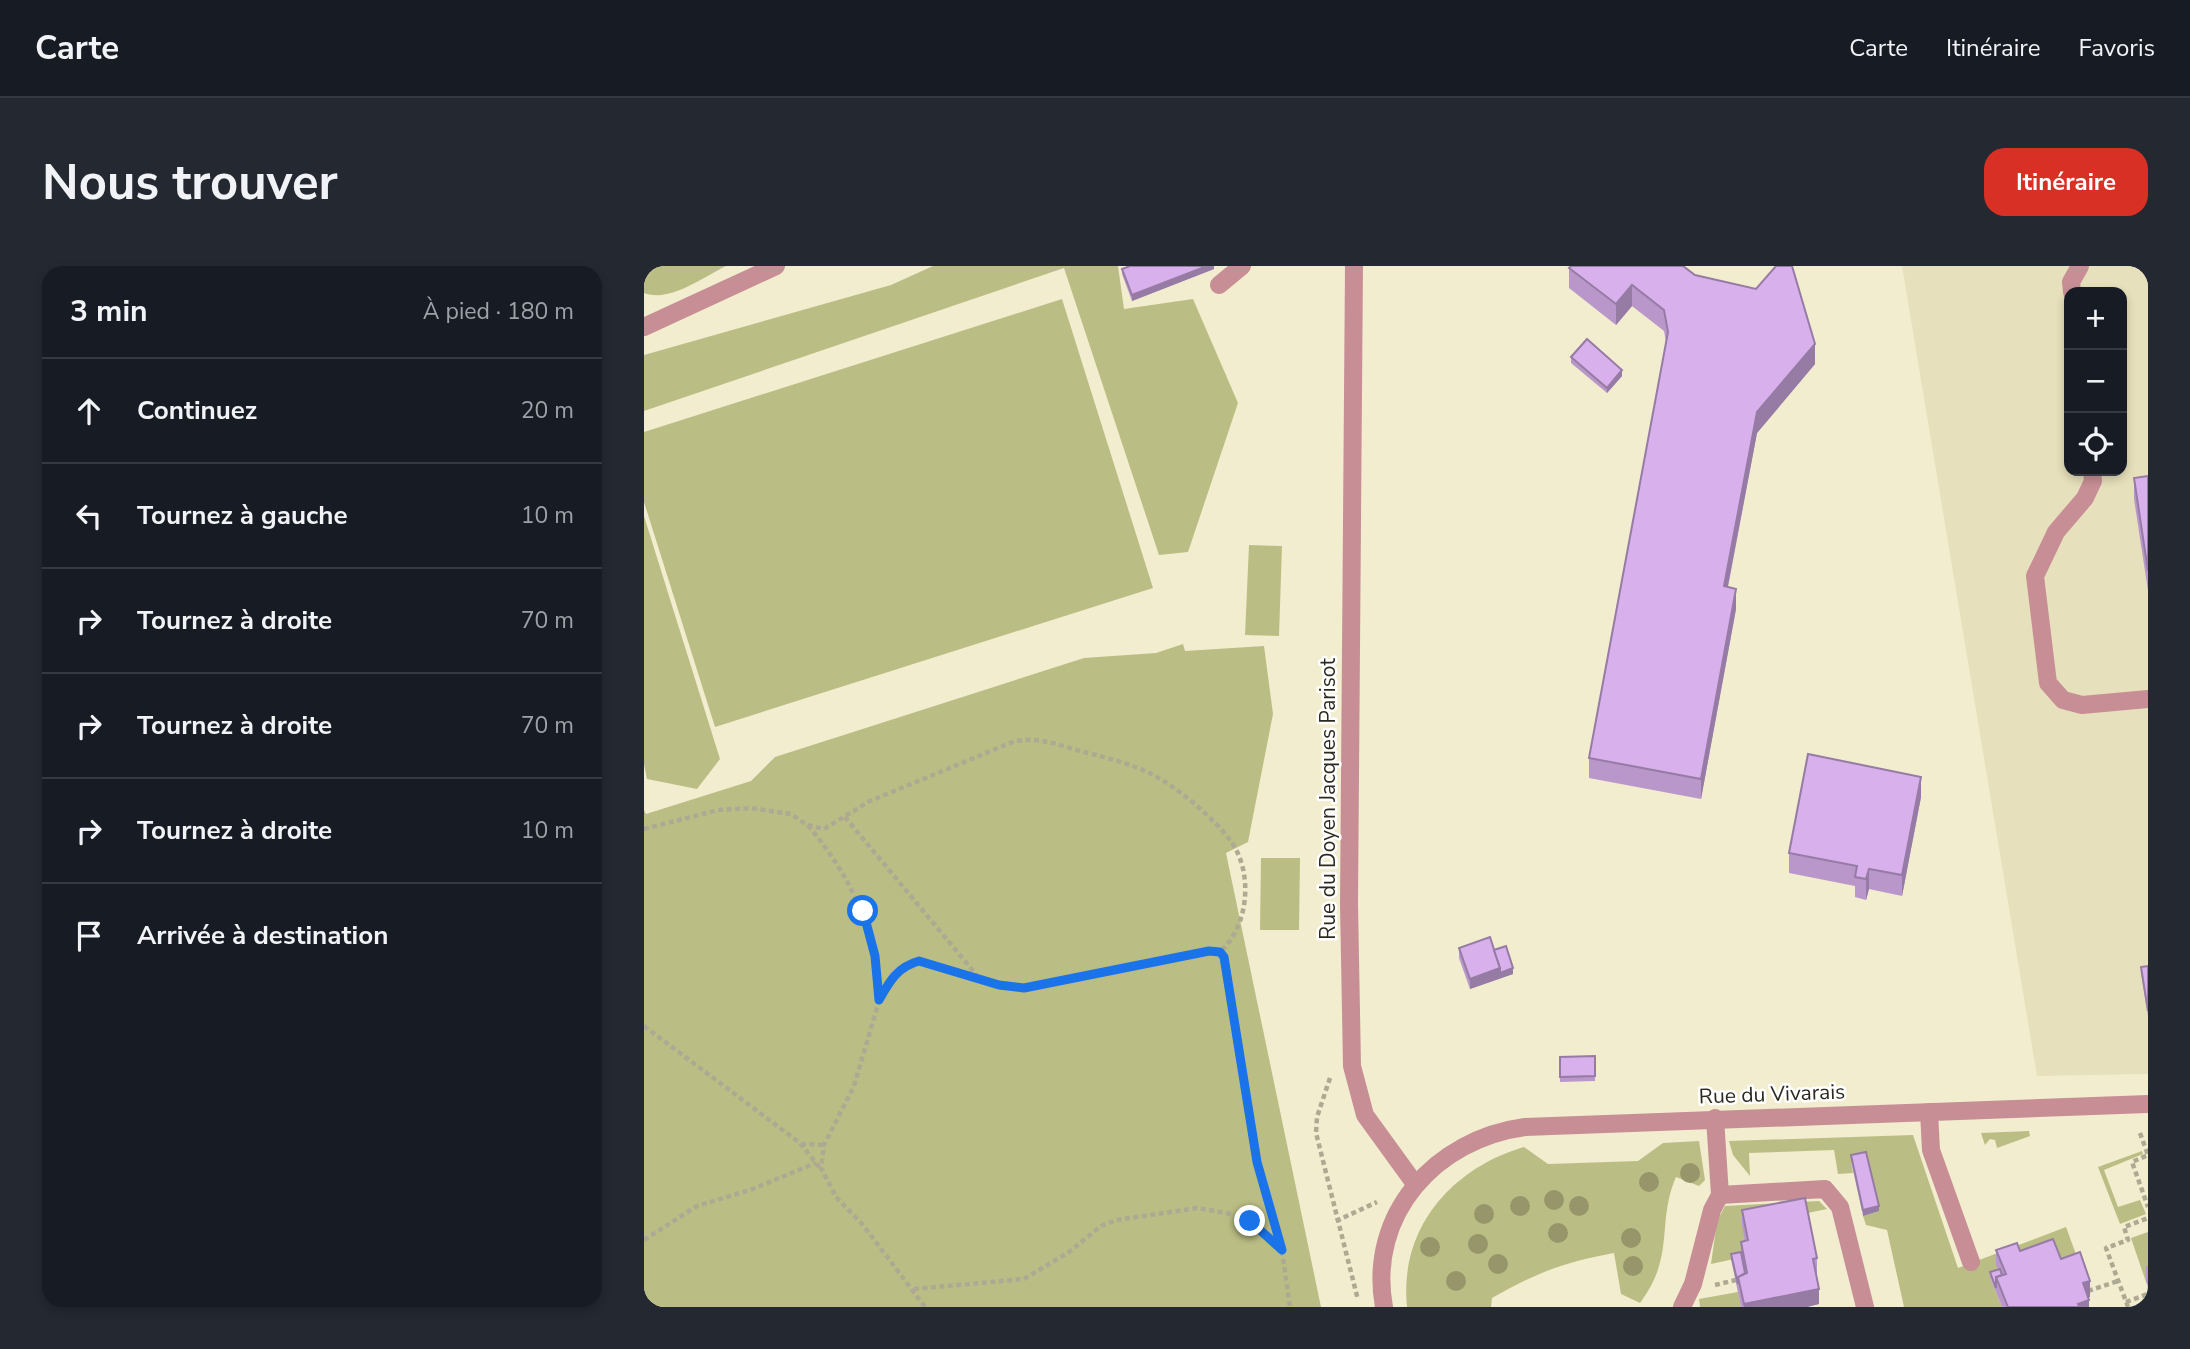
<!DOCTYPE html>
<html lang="fr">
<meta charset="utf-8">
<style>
body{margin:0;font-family:"Nunito Sans",sans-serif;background:#242831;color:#f1f3f6}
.controls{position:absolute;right:21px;top:21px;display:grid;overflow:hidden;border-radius:14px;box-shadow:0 4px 10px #0003}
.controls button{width:63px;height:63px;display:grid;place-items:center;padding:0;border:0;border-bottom:2px solid #363941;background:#171b24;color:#f1f3f6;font:35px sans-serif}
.stop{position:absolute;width:21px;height:21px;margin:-16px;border:5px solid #1a73e8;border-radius:50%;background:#fff}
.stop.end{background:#1a73e8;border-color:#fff;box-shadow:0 2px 7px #0008}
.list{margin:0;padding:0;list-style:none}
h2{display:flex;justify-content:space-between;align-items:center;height:91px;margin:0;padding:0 28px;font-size:30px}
h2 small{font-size:23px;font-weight:400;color:#9ea1a6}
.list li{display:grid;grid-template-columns:46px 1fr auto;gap:21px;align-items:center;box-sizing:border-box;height:105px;padding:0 28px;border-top:2px solid #363941}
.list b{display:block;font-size:26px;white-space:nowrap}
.list em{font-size:23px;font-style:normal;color:#9ea1a6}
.icon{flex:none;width:38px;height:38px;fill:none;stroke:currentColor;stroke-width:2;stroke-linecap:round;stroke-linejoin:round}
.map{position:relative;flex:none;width:1504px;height:1041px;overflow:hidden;border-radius:21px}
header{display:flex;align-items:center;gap:42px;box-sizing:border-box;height:98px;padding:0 35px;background:#171b24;border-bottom:2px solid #363941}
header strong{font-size:33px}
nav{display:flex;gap:38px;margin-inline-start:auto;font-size:24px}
.intro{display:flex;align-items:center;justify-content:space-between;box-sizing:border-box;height:168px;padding:0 42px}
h1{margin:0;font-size:49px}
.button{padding:18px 32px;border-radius:21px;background:#d93025;color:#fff;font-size:24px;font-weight:700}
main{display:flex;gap:42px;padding:0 42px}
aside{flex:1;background:#171b24;border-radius:21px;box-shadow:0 4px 10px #0003}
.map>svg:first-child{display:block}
.built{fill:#e7e0bc;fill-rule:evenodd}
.green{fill:#bbbe84}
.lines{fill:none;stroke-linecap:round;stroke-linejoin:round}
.path{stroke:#ada992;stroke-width:4.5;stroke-dasharray:5 3.5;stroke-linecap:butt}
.minor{stroke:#c78f95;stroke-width:18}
.tree{fill:#97966b}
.wall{fill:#b997cb}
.shaded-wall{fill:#967ba5}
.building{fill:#d7b0ec;stroke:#967ba5;stroke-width:2}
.route{stroke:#1a73e8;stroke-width:9}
.labels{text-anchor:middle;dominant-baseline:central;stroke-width:5;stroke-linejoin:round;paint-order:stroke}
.street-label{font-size:21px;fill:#2c2a1f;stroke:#fff}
</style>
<header>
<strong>Carte</strong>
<nav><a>Carte</a><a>Itinéraire</a><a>Favoris</a></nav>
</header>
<div class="intro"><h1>Nous trouver</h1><a class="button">Itinéraire</a></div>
<main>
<aside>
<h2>3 min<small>À pied · 180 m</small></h2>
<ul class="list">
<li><svg class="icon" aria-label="ahead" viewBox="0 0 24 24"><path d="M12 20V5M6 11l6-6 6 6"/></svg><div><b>Continuez</b></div><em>20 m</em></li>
<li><svg class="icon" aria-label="left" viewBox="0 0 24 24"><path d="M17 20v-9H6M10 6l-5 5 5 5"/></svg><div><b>Tournez à gauche</b></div><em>10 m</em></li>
<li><svg class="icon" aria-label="right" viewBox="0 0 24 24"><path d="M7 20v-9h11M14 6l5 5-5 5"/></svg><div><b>Tournez à droite</b></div><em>70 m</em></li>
<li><svg class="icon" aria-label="right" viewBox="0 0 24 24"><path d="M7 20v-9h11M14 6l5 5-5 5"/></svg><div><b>Tournez à droite</b></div><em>70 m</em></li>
<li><svg class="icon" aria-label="right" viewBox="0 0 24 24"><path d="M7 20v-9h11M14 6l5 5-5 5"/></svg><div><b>Tournez à droite</b></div><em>10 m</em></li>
<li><svg class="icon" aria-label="arrive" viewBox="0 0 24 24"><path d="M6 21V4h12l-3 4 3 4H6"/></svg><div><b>Arrivée à destination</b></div></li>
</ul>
</aside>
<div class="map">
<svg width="1504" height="1041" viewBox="0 0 1504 1041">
<rect width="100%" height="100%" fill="#f2edcf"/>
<path class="built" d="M 1258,0 L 1504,0 L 1504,808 L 1393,810 ZM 1425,26 L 1478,26 L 1478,205 L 1425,205 Z"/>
<g class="green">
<path d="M 0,0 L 82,0 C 59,11 26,37 0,27 Z"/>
<polygon points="289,0 474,0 480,43 549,33 594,137 544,286 515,289 420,2 0,145 0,89 247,19"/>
<polygon points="418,33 509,322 71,461 0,236 0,166"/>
<polygon points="0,250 76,493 53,523 3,513 0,498"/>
<polygon points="605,279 638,280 635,370 601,369"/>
<polygon points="539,378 541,385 620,380 629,448 604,576 582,587 677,1041 0,1041 0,544 2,548 107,515 131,491 440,392 512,387"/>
<polygon points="617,592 656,592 655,664 616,664"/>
<polygon points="1385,865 1386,870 1353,882 1351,874 1346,873 1341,879 1337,867"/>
<polygon points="1269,869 1314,1002 1422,961 1437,1002 1353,999 1356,1008 1346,1012 1358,1041 1260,1041 1243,964 1222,959 1219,950 1235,945 1207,895 1209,907 1194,908 1190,884 1105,887 1106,910 1089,889 1085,875"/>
<path d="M 1055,875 L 1061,914 L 1055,920 L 1032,911 C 1012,957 1032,989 996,1037 L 977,1028 L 970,987 C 920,996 892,1007 848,1032 L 847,1041 L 763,1041 C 755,962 808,902 880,881 L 904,898 L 994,895 L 1019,877 Z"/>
<polygon points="1498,885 1499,888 1460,904 1474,941 1496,934 1502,948 1476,958 1454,901"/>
<polygon points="1175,935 1183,943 1099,960 1104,990 1067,998 1073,955 1081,940"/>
<polygon points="1504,966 1504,1016 1502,1016 1487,972"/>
<polygon points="1094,1026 1097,1041 1056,1041 1055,1033"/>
</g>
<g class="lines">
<g class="path">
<polyline points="201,551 335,712"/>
<path d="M 164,559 C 211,617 228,658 235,732"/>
<path d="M 0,563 L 74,544 L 107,542 L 147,548 L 163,559 L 180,563 L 226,535 L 366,477 C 389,469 411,478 433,484 C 462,492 492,498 518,514 C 541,528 570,553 586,574 C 610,606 605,660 576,686 L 565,685 L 380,722 L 355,719 L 275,695 L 264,698 L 249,709 L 235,735 L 210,820 L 180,879 L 177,902 L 192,931 L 219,959 L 281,1041"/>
<polyline points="576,686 580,691 613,896 638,984 646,1041"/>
<polyline points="0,760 156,877 176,902"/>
<polyline points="686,812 673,851 672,867 714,1034"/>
<polyline points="1496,867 1504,889 1488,896 1504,941"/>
<polyline points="157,878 180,879"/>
<polyline points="692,955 733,936"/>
<polyline points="0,974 53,940 106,924 172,897"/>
<polyline points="1071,1019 1092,1014"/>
<polyline points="270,1023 380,1013 425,986 457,960 472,954 553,942 583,947 606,955 638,984"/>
<polyline points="1444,1025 1474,1015"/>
<polyline points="1482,1036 1504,1028"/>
<polyline points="1484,1041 1462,982 1484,974 1480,961 1504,952"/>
</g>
<g class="minor">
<polyline points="710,0 705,638 708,800 721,849 771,918"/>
<polyline points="575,19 598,0"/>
<polyline points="1428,26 1427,16 1436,0"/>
<polyline points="0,61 132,0"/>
<polyline points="1448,205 1449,215 1441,232 1412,266 1391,310 1404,417 1419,434 1438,439 1504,433"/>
<polyline points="1285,846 1287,884 1327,996"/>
<polyline points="1076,929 1181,923 1196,941 1221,1041"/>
<path d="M 740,1041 C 723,948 792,873 881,861 L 1504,838"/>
<polyline points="1038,1041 1049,1018 1068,944 1076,929 1071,852"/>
</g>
</g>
<g class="tree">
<circle cx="1046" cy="907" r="10"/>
<circle cx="1005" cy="916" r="10"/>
<circle cx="910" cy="934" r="10"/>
<circle cx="876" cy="940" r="10"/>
<circle cx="935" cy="940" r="10"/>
<circle cx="840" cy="948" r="10"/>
<circle cx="914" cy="967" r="10"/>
<circle cx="987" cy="972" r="10"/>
<circle cx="834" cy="978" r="10"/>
<circle cx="786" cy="981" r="10"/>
<circle cx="854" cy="998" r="10"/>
<circle cx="989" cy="1000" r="10"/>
<circle cx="812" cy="1015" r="10"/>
</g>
<g class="wall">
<polygon points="570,0 570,3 488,35 478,8 478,3"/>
<polygon points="925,2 1051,9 1171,98 1113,167 1084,321 1092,343 1057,533 945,512 945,492 1022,76 1020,65 988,40 972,59 925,22"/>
<polygon points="927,91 978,110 963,127 927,97"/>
<polygon points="1504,210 1504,325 1490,233 1490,212"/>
<polygon points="1277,531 1258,630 1225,623 1222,634 1211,631 1211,620 1145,607 1145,587"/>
<polygon points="815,682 850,684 869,708 826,723 815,692"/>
<polygon points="1504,700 1504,750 1497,707 1497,701"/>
<polygon points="951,790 951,815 916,816 916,791"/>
<polygon points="1207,889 1235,945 1219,950 1207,895"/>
<polygon points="1098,944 1173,992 1173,1008 1172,1008 1175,1038 1163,1041 1097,1041 1087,993 1087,988 1097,986 1097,976 1101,975 1098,960"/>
<polygon points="1352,984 1376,985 1417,993 1446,1031 1444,1031 1445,1041 1358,1041 1346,1012 1346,1006 1354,1003 1352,999"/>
<polygon points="1502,1000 1504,1000 1504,1021 1502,1016"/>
</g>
<g class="shaded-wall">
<polygon points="563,0 570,0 570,3 488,35 488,29"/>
<polygon points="988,19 988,40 972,59 972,38"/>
<polygon points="1171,78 1171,98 1113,167 1080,340 1080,320 1113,146"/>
<polygon points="978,104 978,110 963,127 963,122"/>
<polygon points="1092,323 1092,343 1057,533 1057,513"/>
<polygon points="1277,511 1277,531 1258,630 1258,609"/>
<polygon points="1225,603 1225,623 1222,634 1222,613"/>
<polygon points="856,702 869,702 869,708 826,723 826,713"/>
<polygon points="1235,940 1235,945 1219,950 1219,944"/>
<polygon points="1446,1015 1446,1031 1439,1033 1439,1017"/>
<polygon points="1175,1023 1175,1038 1163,1041 1100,1041 1100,1038"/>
<polygon points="1445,1034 1445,1041 1434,1041 1434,1038"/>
</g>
<g class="building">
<polygon points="486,0 563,0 488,29 478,3"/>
<polygon points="927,0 1039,0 1051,9 1112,23 1132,0 1148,0 1171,78 1113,146 1080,320 1092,323 1057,513 945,492 1024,66 1020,44 988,19 972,38 925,2"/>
<polygon points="943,73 978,104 963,122 927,91"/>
<polygon points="1504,210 1504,305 1490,212"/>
<polygon points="1164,488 1277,511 1258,609 1225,603 1222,613 1211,611 1213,600 1145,587"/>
<polygon points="846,671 856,702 826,713 815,682"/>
<polygon points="862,680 869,702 856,707 856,702 850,684"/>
<polygon points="1504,700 1504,745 1497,701"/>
<polygon points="951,790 951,810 916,811 916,791"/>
<polygon points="1222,886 1235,940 1219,944 1207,889"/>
<polygon points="1161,932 1173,992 1169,993 1175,1023 1100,1038 1094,1011 1103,1007 1097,976 1104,974 1098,944"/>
<polygon points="1409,973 1417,993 1436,986 1446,1015 1439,1017 1445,1034 1434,1038 1436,1041 1364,1041 1352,1011 1362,1008 1352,984 1373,977 1376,985"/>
<polygon points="1097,986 1101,1007 1094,1011 1094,1018 1087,988"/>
<polygon points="1356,1003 1358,1009 1352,1011 1352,1022 1346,1006"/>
</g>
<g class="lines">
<path class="route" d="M 219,645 L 231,690 L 235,734 C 245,716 253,701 275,695 L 355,719 L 380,722 L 565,685 L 576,686 L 580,691 L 613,896 L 638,984 L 606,955"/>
</g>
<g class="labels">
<g class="street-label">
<text transform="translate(684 533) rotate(-90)">Rue du Doyen Jacques Parisot</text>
<text transform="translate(1128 828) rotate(-2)">Rue du Vivarais</text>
</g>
</g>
</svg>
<div class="controls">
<button>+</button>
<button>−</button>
<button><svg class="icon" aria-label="locate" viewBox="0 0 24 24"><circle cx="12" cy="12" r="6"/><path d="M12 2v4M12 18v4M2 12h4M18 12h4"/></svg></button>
</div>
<div class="stop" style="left:219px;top:645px"></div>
<div class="stop end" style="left:606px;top:955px"></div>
</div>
</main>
